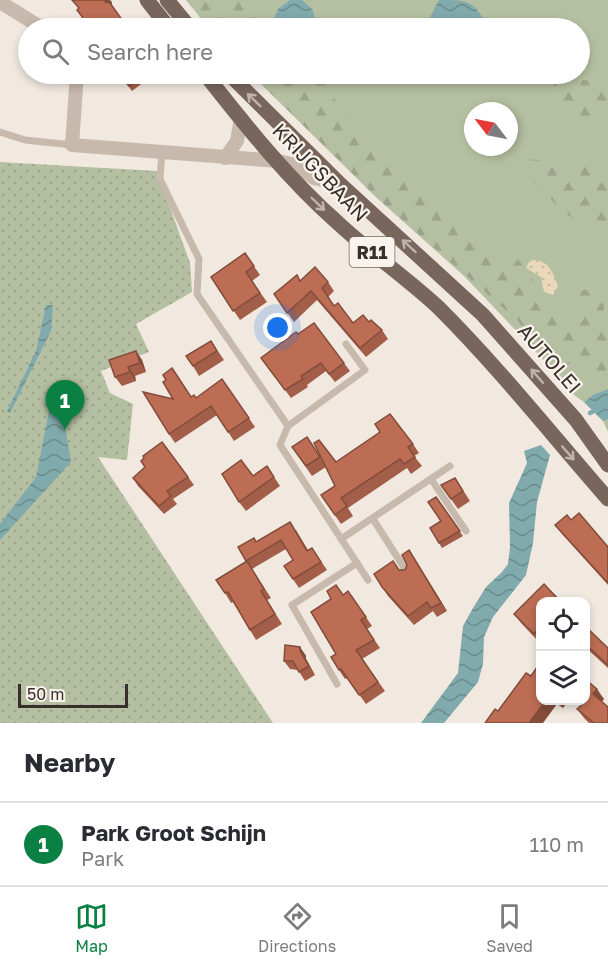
<!DOCTYPE html>
<style>
body{margin:0;font-family:"Golos Text",sans-serif;background:#f7f7f7;color:#2b2b33}
.controls{position:absolute;right:18px;bottom:18px;display:grid;overflow:hidden;border-radius:12px;box-shadow:0 3px 9px #0003}
.controls button{width:54px;height:54px;display:grid;place-items:center;padding:0;border:0;border-bottom:2px solid #e1e1e2;background:#fff;color:#2b2b33;font:30px sans-serif}
.compass{position:absolute;left:464px;top:102px;width:54px;height:54px;border-radius:50%;background:#fff;box-shadow:0 3px 9px #0003;rotate:302deg}
.scale{position:absolute;left:18px;bottom:15px;width:110px;box-sizing:border-box;padding-left:6px;border:3px solid #372f2b;border-top:0;font-size:16px;line-height:21px;white-space:nowrap;color:#372f2b;-webkit-text-stroke:4px #f9f3ec;paint-order:stroke}
.you{position:absolute;left:278px;top:328px;width:21px;height:21px;margin:-15px;border:4px solid #fff;border-radius:50%;background:#1a73e8;box-shadow:0 0 0 9px #1a73e833}
.badge{display:grid;place-items:center;width:39px;height:39px;border-radius:50%;background:#0b8043;color:#fff;font-size:20px;font-weight:700}
.pin{position:absolute;translate:-50% -50px;filter:drop-shadow(0 2px 3px #0008)}
.pin::after{content:'';position:absolute;top:32px;width:21px;height:18px;background:inherit;clip-path:polygon(0 0,100% 0,50% 100%)}
.list{margin:0;padding:0;list-style:none}
h2{display:flex;justify-content:space-between;align-items:center;height:78px;margin:0;padding:0 24px;font-size:26px}
h2 small{font-size:20px;font-weight:400;color:#7c7c81}
.list li{display:grid;grid-template-columns:39px 1fr auto;gap:18px;align-items:center;box-sizing:border-box;height:84px;padding:0 24px;border-top:2px solid #e1e1e2}
.list b{display:block;font-size:22px;white-space:nowrap}
.list p{margin:0;font-size:20px;white-space:nowrap;color:#7c7c81}
.list em{font-size:20px;font-style:normal;color:#7c7c81}
.icon{flex:none;width:33px;height:33px;fill:none;stroke:currentColor;stroke-width:2;stroke-linecap:round;stroke-linejoin:round}
.map{position:relative;flex:none;width:608px;height:723px;overflow:hidden}
.search{position:absolute;background:#fff;box-shadow:0 3px 9px #0003;left:18px;right:18px;top:18px;height:66px;display:flex;align-items:center;gap:15px;box-sizing:border-box;padding:0 21px;border-radius:33px;color:#7c7c81;font-size:22px}
.sheet{height:162px;background:#fff}
nav{display:flex;justify-content:space-around;align-items:center;box-sizing:border-box;height:84px;border-top:2px solid #e1e1e2;background:#fff;font-size:16px;color:#7c7c81}
nav a{display:grid;justify-items:center;gap:3px}
nav .on{color:#0b8043}
.map>svg:first-child{display:block}
.green{fill:#b5bfa1;fill-rule:evenodd}
.forest{fill:url(#forest-firs)}
.sand{fill:url(#sand-dots)}
.park{fill:url(#park-dots)}
.water{fill:url(#water-waves)}
.lines{fill:none;stroke-linecap:round;stroke-linejoin:round}
.stream{stroke:#81aaac;stroke-width:4.5}
.service{stroke:#c8b9ad;stroke-width:7}
.minor{stroke:#c8b9ad;stroke-width:14}
.primary{stroke:#78665d;stroke-width:15}
.wall{fill:#a25e48}
.shaded-wall{fill:#844c3b}
.building{fill:#bc6d54;stroke:#844c3b;stroke-width:1.5}
.oneway{stroke:#bfb4ac}
.labels{text-anchor:middle;dominant-baseline:central;stroke-width:4.5;stroke-linejoin:round;paint-order:stroke}
.shield{fill:#f9f3ec;stroke:#716a65;stroke-width:1.5}
.shield-label{font-size:18px;font-weight:bold;fill:#372f2b}
.street-label{font-size:20px;fill:#372f2b;stroke:#f9f3ec}
</style>
<div class="map">
<svg width="608" height="723" viewBox="0 0 608 723">
<defs>
<pattern id="forest-firs" width="22" height="20" patternUnits="userSpaceOnUse" patternTransform="scale(1.5)"><rect width="22" height="20" fill="#b5bfa1"/><path d="M5 1l3.5 6h-7zM16 11l3.5 6h-7z" fill="#9ca48b"/></pattern>
<pattern id="sand-dots" width="8" height="8" patternUnits="userSpaceOnUse" patternTransform="scale(1.5)"><rect width="8" height="8" fill="#e9d9ba"/><path d="M2 2h.1M6 6h.1" fill="none" stroke="#c8bba0" stroke-width="1.8" stroke-linecap="round"/></pattern>
<pattern id="park-dots" width="8" height="8" patternUnits="userSpaceOnUse" patternTransform="scale(1.5)"><rect width="8" height="8" fill="#b5bfa1"/><path d="M2 2h.1M6 6h.1" fill="none" stroke="#9ca48b" stroke-width="1.8" stroke-linecap="round"/></pattern>
<pattern id="water-waves" width="16" height="10" patternUnits="userSpaceOnUse" patternTransform="scale(1.5)"><rect width="16" height="10" fill="#81aaac"/><path d="M0 5q4-4 8 0t8 0" fill="none" stroke="#6a8b8c"/></pattern>
</defs>
<rect width="100%" height="100%" fill="#f1e9e0"/>
<path class="green" d="M 186,0 L 608,0 L 608,432 L 603,421 L 584,402 L 574,395 L 543,359 L 464,276 L 377,198 L 251,74 L 580,74 L 580,28 L 209,28 ZM 473,111 L 509,111 L 509,147 L 473,147 Z"/>
<g class="forest">
<polygon points="186,0 252,0 259,9 261,17 270,28 209,28"/>
<path d="M 251,74 L 309,74 L 310,76 L 320,77 L 342,110 L 353,117 L 362,129 L 377,138 L 377,144 L 410,170 L 414,178 L 427,189 L 437,201 L 451,210 L 474,233 L 485,237 L 501,256 L 513,254 L 521,263 L 562,321 L 570,326 L 578,325 L 582,314 L 579,296 L 582,290 C 605,288 608,296 602,316 L 608,320 C 608,336 608,353 606,368 C 605,376 608,380 604,387 L 595,390 L 588,381 L 585,370 L 574,363 L 565,365 L 547,356 L 516,319 L 377,198 Z"/>
<path d="M 555,74 L 572,74 L 583,80 L 597,80 L 605,83 L 608,88 L 608,115 C 583,121 571,119 558,97 C 553,88 552,83 555,74 Z"/>
<path d="M 524,159 L 608,164 L 608,231 C 568,228 550,195 523,171 Z"/>
</g>
<path class="sand" d="M 533,260 C 549,261 553,272 558,286 L 553,295 L 544,292 L 541,277 L 526,268 L 529,262 Z"/>
<polygon class="park" points="0,162 157,171 190,263 192,292 136,324 149,352 101,371 110,393 133,404 127,460 98,457 273,723 0,723"/>
<g class="water">
<polygon points="290,0 302,0 313,10 315,20 311,28 278,28 274,18 278,9"/>
<path d="M 439,0 C 471,0 473,1 489,28 L 438,28 L 433,25 L 429,19 Z"/>
<polygon points="46,305 53,305 51,331 10,413 7,411 36,351"/>
<polygon points="608,389 608,419 603,421 584,402 593,395"/>
<polygon points="57,395 61,402 71,462 0,540 0,524 36,477 51,401"/>
<polygon points="541,445 550,455 537,502 533,543 526,575 493,617 484,637 483,664 478,682 444,723 421,723 458,673 463,626 473,608 486,587 502,572 508,564 510,547 509,503 527,463 524,451"/>
</g>
<g class="lines">
<polyline class="stream" points="590,413 608,403"/>
<g class="service">
<polyline points="0,132 25,140 72,145"/>
<polyline points="162,152 160,179 199,259 197,294 288,426 280,445 368,580"/>
<polyline points="288,426 365,370 346,344"/>
<polyline points="431,479 466,531"/>
<polyline points="373,519 408,574"/>
<polyline points="341,539 450,466"/>
<polyline points="337,684 292,605 357,563"/>
</g>
<g class="minor">
<polyline points="0,2 42,28"/>
<polyline points="77,74 72,145 278,161 296,165 314,178 341,185"/>
<polyline points="225,158 237,141 241,118"/>
</g>
<g class="primary">
<polyline points="147,0 169,28"/>
<polyline points="167,0 190,28"/>
<path d="M 205,74 C 246,126 288,179 338,223 C 370,253 407,278 439,308 C 499,368 552,435 608,499"/>
<polyline points="229,74 341,185 483,315 576,420 608,465"/>
</g>
</g>
<g class="wall">
<polygon points="119,74 171,74 172,75 161,84 153,75 132,91"/>
<polygon points="245,253 260,275 252,281 267,302 240,320 211,277"/>
<polygon points="300,281 328,282 334,291 328,297 334,306 353,323 369,322 382,330 388,339 366,357 317,300 294,322 274,294"/>
<polygon points="314,323 350,371 335,382 326,371 307,385 308,387 291,398 261,358"/>
<polygon points="211,341 224,360 199,376 193,366"/>
<polygon points="136,351 142,360 146,372 135,376 136,381 122,386 115,377"/>
<polygon points="222,379 255,427 234,441 217,415 175,443 169,434 191,396 196,398"/>
<polygon points="307,437 322,460 336,462 413,444 419,453 414,456 422,466 411,474 407,468 348,508 353,516 341,524 321,495 335,486 326,467 312,476 292,447"/>
<polygon points="162,442 194,485 173,499 177,504 164,514 138,486 133,478 145,467"/>
<polygon points="267,466 280,486 246,511 239,502 253,476"/>
<polygon points="441,485 461,487 470,501 458,509"/>
<polygon points="436,497 463,536 442,548 430,528 441,521"/>
<polygon points="571,520 608,547 608,585 562,534 555,525"/>
<polygon points="296,530 308,550 312,548 327,570 299,588 284,566 293,560 286,549 252,569 271,598 267,600 282,624 256,640 250,630 233,602 231,603 225,593 246,562 238,547"/>
<polygon points="409,550 447,611 437,617 433,611 414,625 388,596 382,587 405,570 407,565"/>
<polygon points="348,591 372,626 367,629 380,648 362,659 385,691 366,704 347,678 345,679 339,670 336,654 343,595"/>
<polygon points="540,602 540,643 521,623 514,614"/>
<polygon points="585,626 608,648 608,668 585,647"/>
<polygon points="300,647 306,656 306,659 315,675 305,681 298,670 290,669 284,661"/>
<polygon points="604,699 601,702 608,723 589,723 584,718 577,709 583,703 581,700"/>
<polygon points="540,700 568,700 563,708 557,704 498,711"/>
</g>
<g class="shaded-wall">
<polygon points="105,0 110,0 112,2 111,11 105,2"/>
<polygon points="136,351 142,360 146,372 140,363"/>
<polygon points="128,367 135,376 136,381 130,372"/>
<polygon points="409,550 415,559 447,611 441,603"/>
<polygon points="300,647 306,656 306,659 315,675 300,651"/>
<polygon points="597,689 604,699 600,704 593,694"/>
<polygon points="546,700 555,700 557,704 543,723 529,723"/>
<polygon points="558,700 568,700 563,708"/>
</g>
<g class="building">
<polygon points="72,0 105,0 105,2 110,3 128,28 88,28 81,20 83,18 77,10 79,8"/>
<polygon points="119,74 145,74 129,86"/>
<polygon points="152,74 165,74 157,80"/>
<polygon points="245,253 254,266 246,272 260,293 233,311 211,277"/>
<polygon points="315,267 328,282 322,288 334,306 338,303 353,323 363,315 369,322 371,320 382,330 360,348 311,291 287,313 274,294 297,275 300,281"/>
<polygon points="314,323 344,363 329,374 321,363 301,376 303,379 285,390 261,358 296,332 298,334"/>
<polygon points="211,341 217,351 193,366 186,356"/>
<polygon points="136,351 140,363 128,367 130,372 115,377 109,360"/>
<polygon points="172,368 191,397 194,395 196,398 222,379 249,418 228,432 211,406 169,434 143,392 173,399 163,382 166,380 163,375"/>
<polygon points="390,414 413,444 408,447 415,457 404,464 400,459 341,498 347,506 335,515 321,495 335,486 314,443 319,440 336,462 380,432 375,424"/>
<polygon points="307,437 320,457 306,466 292,447"/>
<polygon points="162,442 188,477 167,491 171,496 159,506 133,478 145,467 141,461 144,458 143,456"/>
<polygon points="241,460 253,476 267,466 274,477 239,502 222,474"/>
<polygon points="455,478 463,491 451,499 441,485"/>
<polygon points="436,497 460,531 439,543 430,528 441,521 428,502"/>
<polygon points="579,513 608,547 608,583 555,525 567,515 571,520"/>
<polygon points="290,522 307,551 312,548 321,562 293,579 284,566 293,560 281,540 246,561 238,547 254,538 256,542"/>
<polygon points="409,550 441,603 431,608 427,602 408,616 382,587 374,574 393,561 399,570 405,570 407,565 402,555"/>
<polygon points="247,561 264,589 261,591 275,614 250,630 228,592 225,593 216,580"/>
<polygon points="544,584 561,602 540,602 540,627 534,634 514,614"/>
<polygon points="336,585 343,595 348,591 366,617 361,620 374,640 356,650 378,682 359,695 341,669 339,670 331,657 336,654 311,612 331,599 327,591"/>
<polygon points="585,626 608,648 608,665 585,644"/>
<polygon points="285,645 300,647 300,651 309,666 299,672 293,661 284,661"/>
<polygon points="540,663 540,700 546,700 529,723 485,723 495,709 498,711 526,673 531,676"/>
<polygon points="585,679 597,689 593,694 608,707 608,723 594,723 577,709 585,702 583,700 585,700"/>
</g>
<defs><path id="oneway-shaft" d="M-6 0H5M1.5-3L5.5 0L1.5 3" fill="none" stroke-width="1.6" stroke-linecap="round" stroke-linejoin="round" transform="scale(1.5)"/></defs>
<g class="oneway">
<use href="#oneway-shaft" transform="translate(254 100) rotate(-136)"/>
<use href="#oneway-shaft" transform="translate(318 204) rotate(44)"/>
<use href="#oneway-shaft" transform="translate(409 246) rotate(-138)"/>
<use href="#oneway-shaft" transform="translate(537 376) rotate(-131)"/>
<use href="#oneway-shaft" transform="translate(568 453) rotate(49)"/>
</g>
<g class="labels">
<rect class="shield" x="349.5" y="237" width="45" height="30" rx="4.5"/>
<g class="shield-label">
<text x="372" y="252">R11</text>
</g>
<g class="street-label">
<text transform="translate(321 172) rotate(46)">KRIJGSBAAN</text>
<text transform="translate(550 358) rotate(49)">AUTOLEI</text>
</g>
</g>
</svg>
<div class="controls">
<button><svg class="icon" aria-label="locate" viewBox="0 0 24 24"><circle cx="12" cy="12" r="6"/><path d="M12 2v4M12 18v4M2 12h4M18 12h4"/></svg></button>
<button><svg class="icon" aria-label="layers" viewBox="0 0 24 24"><path d="M12 4l9 5-9 5-9-5zM3 14l9 5 9-5"/></svg></button>
</div>
<svg class="compass" viewBox="-18 -18 36 36"><path d="M0-13l5 13h-10z" fill="#e53935"/><path d="M0 13l5-13h-10z" fill="#7c7c81"/></svg>
<div class="scale">50 m</div>
<div class="you"></div>
<div class="pin badge" style="left:65px;top:430px">1</div>
<div class="search"><svg class="icon" aria-label="search" viewBox="0 0 24 24"><circle cx="10" cy="10" r="6"/><path d="M15 15l6 6"/></svg>Search here</div>
</div>
<section class="sheet">
<h2>Nearby<small></small></h2>
<ul class="list">
<li><span class="badge">1</span><div><b>Park Groot Schijn</b><p>Park</p></div><em>110 m</em></li>
</ul>
</section>
<nav>
<a class="on"><svg class="icon" aria-label="map" viewBox="0 0 24 24"><path d="M3 6l6-2 6 2 6-2v14l-6 2-6-2-6 2zM9 4v14M15 6v14"/></svg>Map</a>
<a><svg class="icon" aria-label="directions" viewBox="0 0 24 24"><path d="M12 3l9 9-9 9-9-9zM9 14v-3h6M13 9l2 2-2 2"/></svg>Directions</a>
<a><svg class="icon" aria-label="saved" viewBox="0 0 24 24"><path d="M7 4h10v16l-5-4-5 4z"/></svg>Saved</a>
</nav>
